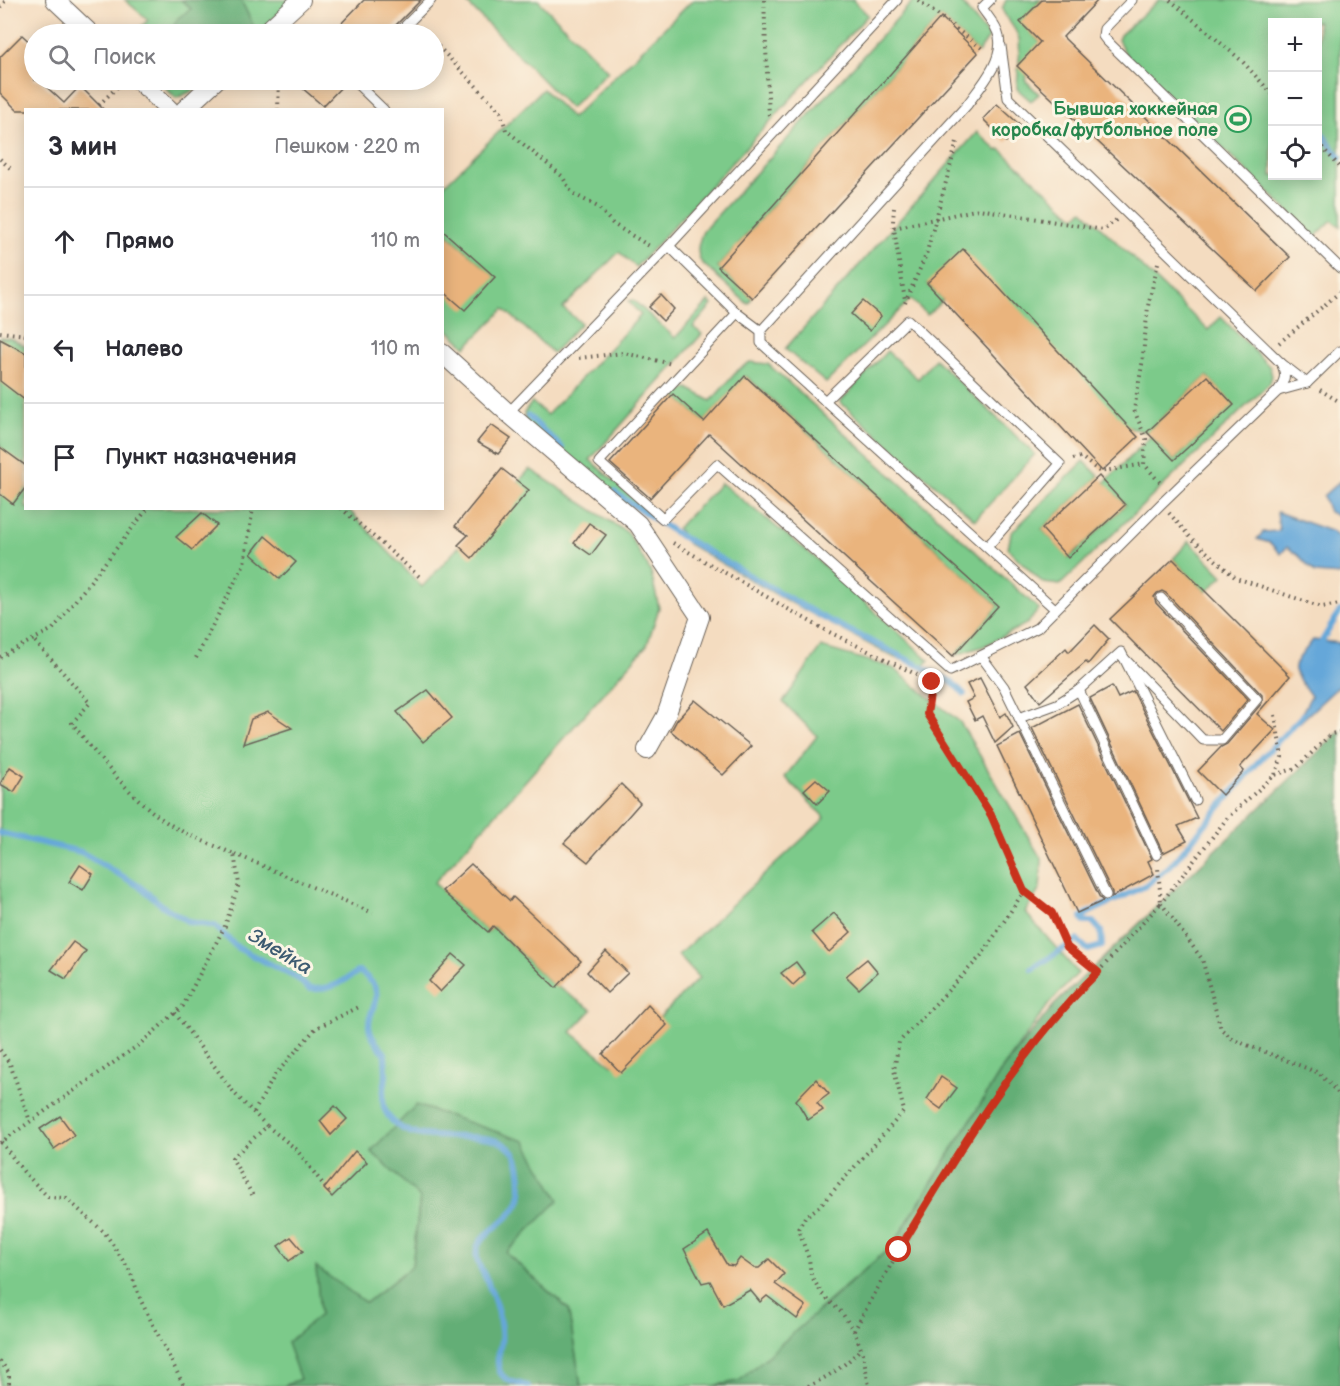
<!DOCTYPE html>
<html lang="ru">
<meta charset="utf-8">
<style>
body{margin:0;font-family:"Balsamiq Sans",sans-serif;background:#f7f7f7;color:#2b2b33}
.controls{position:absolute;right:18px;top:18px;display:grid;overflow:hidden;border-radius:0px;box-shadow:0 3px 15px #0003}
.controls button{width:54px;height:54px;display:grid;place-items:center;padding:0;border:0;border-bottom:2px solid #e1e1e2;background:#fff;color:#2b2b33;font:30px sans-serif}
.stop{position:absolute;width:18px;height:18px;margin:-14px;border:4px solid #c8321e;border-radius:50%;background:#fff}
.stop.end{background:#c8321e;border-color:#fff;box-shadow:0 2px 6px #0008}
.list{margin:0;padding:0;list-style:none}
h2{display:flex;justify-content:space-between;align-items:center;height:78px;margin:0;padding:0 24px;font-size:26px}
h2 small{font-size:20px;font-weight:400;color:#7c7c81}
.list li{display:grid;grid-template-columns:39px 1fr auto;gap:18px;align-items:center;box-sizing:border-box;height:108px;padding:0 24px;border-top:2px solid #e1e1e2}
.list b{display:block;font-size:22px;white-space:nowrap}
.list em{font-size:20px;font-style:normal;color:#7c7c81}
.icon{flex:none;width:33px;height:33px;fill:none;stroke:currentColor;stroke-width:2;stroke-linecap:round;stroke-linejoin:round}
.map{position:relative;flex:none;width:1340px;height:1386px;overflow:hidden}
.search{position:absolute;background:#fff;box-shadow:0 3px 15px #0003;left:24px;top:24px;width:420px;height:66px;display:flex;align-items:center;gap:15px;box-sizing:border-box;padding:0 21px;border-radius:33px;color:#7c7c81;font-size:22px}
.panel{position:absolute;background:#fff;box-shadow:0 3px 15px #0003;left:24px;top:108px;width:420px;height:402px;border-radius:0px}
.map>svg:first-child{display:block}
.green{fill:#7bca8a;stroke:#4c7353;stroke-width:1.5;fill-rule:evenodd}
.forest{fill:#64ae76;stroke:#406549;stroke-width:1.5}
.water{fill:#65a7d9;stroke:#40627a;stroke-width:1.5}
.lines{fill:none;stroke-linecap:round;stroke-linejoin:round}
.stream{stroke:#65a7d9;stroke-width:6}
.building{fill:#eab47d}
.lane-casing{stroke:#685f55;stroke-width:11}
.street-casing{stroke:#685f55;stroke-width:20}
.path{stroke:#685f55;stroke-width:4;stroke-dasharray:1.5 4.5;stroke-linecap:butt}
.lane{stroke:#fff;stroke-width:9}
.street{stroke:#fff;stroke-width:18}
.route{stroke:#c8321e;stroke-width:8}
.labels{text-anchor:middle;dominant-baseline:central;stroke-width:6;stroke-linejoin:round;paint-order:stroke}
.leisure-label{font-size:18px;font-weight:bold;fill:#27864d;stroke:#fcf5e5;text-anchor:end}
.water-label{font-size:20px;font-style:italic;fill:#3d5b71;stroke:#fcf5e5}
</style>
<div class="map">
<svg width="1340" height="1386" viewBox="0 0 1340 1386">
<rect width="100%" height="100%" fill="#fcf5e5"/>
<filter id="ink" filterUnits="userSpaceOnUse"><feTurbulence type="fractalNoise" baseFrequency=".0167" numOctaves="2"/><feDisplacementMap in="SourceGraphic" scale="12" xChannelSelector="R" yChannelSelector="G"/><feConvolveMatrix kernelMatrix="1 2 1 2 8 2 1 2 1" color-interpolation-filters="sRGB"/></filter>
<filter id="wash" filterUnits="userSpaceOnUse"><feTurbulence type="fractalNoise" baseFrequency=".008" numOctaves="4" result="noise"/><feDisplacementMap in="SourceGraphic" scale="24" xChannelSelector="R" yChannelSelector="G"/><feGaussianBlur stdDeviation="1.35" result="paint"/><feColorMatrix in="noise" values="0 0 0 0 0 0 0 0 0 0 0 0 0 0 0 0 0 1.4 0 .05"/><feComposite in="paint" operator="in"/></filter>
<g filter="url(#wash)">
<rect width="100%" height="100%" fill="#f4dcc0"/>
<g class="green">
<polygon points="125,0 294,0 257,34 134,34 148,20"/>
<polygon points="464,0 538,0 608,71 570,108"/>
<polygon points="693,0 853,0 868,15 636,267 619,252 563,308 581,323 553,353 504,309 466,347 443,325 442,293 494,277 443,230 443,186 543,89 572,118"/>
<path d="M 914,0 L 959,0 L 989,37 L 978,53 L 941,17 L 718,267 L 752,298 L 748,304 L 701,262 C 695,251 699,242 703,231 Z"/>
<path d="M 1006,0 L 1042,0 L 1021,22 L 1040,42 L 1025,80 L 1039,94 L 1031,101 L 1017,89 C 1017,76 1021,50 1019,39 C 1016,27 1006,20 1002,9 Z"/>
<path d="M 1159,0 L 1340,0 L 1340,227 L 1332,220 L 1315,237 L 1127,56 L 1118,40 L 1120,35 ZM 1272,22 L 1318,22 L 1318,176 L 1272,176 Z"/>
<polygon points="158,80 209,80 199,88 176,98"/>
<polygon points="977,132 998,151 1000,149 1075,217 1083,210 1208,330 1221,317 1270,367 1272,376 1270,383 1060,585 1043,583 1008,549 1011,533 1084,461 1099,476 1042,529 1069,558 1125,505 1104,483 1151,436 1174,460 1233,405 1207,376 1147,432 1130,428 927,283 943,300 927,315 911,299 826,383 785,349"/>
<polygon points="633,300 675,338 709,301 712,305 693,327 702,334 590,460 655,517 624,504 525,422 524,413 532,402 547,415 641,315 628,301"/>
<polygon points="0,337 10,338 25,346 26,508 348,509 422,587 530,469 628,533 651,572 659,608 647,645 434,883 488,932 493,926 550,982 592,1010 571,1032 612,1065 699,978 678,955 825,818 785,777 817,736 783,702 821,647 893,668 960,722 1042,860 1040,889 1025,912 1078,973 1049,1004 1003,1068 893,1245 818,1310 851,1349 739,1381 713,1386 581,1386 568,1309 506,1253 371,1151 420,1197 412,1266 366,1303 316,1268 321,1315 300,1380 284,1386 0,1386"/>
<polygon points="887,351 918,379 935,359 1035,454 975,520 840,402"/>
<polygon points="750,362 768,364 1039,609 1028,623 984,646 953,656 998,606 746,376 704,422 673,394 688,388 711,401 739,369"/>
<polygon points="721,483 812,555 929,660 925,666 895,658 784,599 688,544 677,528"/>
<polygon points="1189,541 1223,576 1206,592 1173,559"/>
</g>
<g class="forest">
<polygon points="181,0 241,0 255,29 249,34 171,34 170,32 178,18 191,9"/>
<polygon points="1340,731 1340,1386 713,1386 739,1381 893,1245 1003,1068 1054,1005"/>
<polygon points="416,1105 525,1141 559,1200 506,1253 568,1309 581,1386 284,1386 300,1379 287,1343 320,1315 316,1267 366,1303 412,1266 420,1198 371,1151"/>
</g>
<g class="water">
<polygon points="1340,481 1340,517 1329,512 1323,496"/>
<polygon points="1277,512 1333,532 1340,539 1340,575 1315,573 1299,556 1287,547 1281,554 1270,543 1257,539 1263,532 1279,531"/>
<path d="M 1313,640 L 1340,643 L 1340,685 L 1298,724 L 1298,720 L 1311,696 C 1289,665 1289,671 1313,640 Z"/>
</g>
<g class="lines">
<g class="stream">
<polyline points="1318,129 1340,157"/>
<polyline points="528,416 562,448"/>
<polyline points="614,492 677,534 822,617 952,682 964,694"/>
<polyline points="1321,648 1322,641 1340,611"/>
<path d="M 0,833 L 81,852 L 139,886 L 163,906 L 189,922 L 215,926 L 238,948 L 297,978 L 309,989 C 332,990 341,983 359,971 C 365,975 368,978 373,984 C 383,1000 369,1008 369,1025 C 369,1036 378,1045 385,1053 C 385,1061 386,1068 386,1076 C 385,1086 380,1102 386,1112 C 411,1158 488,1118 514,1153 C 520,1161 521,1179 521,1189 C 523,1218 480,1230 477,1249 C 474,1262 484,1272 488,1283 C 493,1295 498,1310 500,1323 C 501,1328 502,1335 501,1341 C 500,1353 495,1360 500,1372 C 505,1382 518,1383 528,1386"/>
<polyline points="1032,969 1077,940 1088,950 1102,946 1101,931 1093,922 1084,922 1082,917 1090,912 1145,886 1170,866 1259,761 1303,715"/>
</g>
</g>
<g id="blocks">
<g class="building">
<polygon points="364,0 421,0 392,29 390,34 331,34"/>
<polygon points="1042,0 1098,0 1063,37 1290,257 1257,291 1017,66 1040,42 1020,22"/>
<polygon points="941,17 978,53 752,298 718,267"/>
<polygon points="22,35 34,46 34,80 39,80 64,103 80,86 104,110 17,110 0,93 0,57"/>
<polygon points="293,80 346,80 346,82 323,106"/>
<polygon points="997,104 1021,126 1006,142 983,119"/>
<polygon points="442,230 495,277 465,310 442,290"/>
<polygon points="963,249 1138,437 1102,471 927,283"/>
<polygon points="661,295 674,309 663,321 649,307"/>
<polygon points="863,301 881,316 870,331 851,314"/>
<polygon points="0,339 26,353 26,401 0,381"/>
<polygon points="745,376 998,606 953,656 709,434 650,498 610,463 673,394 704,422"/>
<polygon points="1207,376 1234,405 1174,460 1147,432"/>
<polygon points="491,425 511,439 498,454 477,442"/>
<polygon points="0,447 26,466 26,487 13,504 0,494"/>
<polygon points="502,469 529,490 472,558 458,545 468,535 455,526"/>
<polygon points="1099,476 1125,505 1068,558 1042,529"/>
<polygon points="202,513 217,525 192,550 176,537"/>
<polygon points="589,523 606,535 591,555 574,543"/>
<polygon points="265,536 296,562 280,579 251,554"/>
<polygon points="1173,559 1290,676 1257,714 1275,730 1240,767 1244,771 1222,795 1198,771 1221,747 1227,744 1262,703 1262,695 1166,593 1162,591 1157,593 1154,597 1156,603 1248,699 1221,731 1110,619"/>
<polygon points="1095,625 1109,639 1088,664 1086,662 1040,702 1027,684 1066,648 1069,652"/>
<polygon points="980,678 1000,717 1006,713 1013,727 995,743 982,716 975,720 966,702 974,698 967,684"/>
<polygon points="1112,686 1118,698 1133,691 1197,818 1178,826 1187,841 1163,853 1090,698"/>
<polygon points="428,690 452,718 423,742 397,712"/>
<polygon points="695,700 751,746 723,775 671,731 677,720"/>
<polygon points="1078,704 1152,859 1148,861 1154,874 1112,897 1112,892 1032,728"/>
<polygon points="268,712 292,728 243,744 251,719"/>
<polygon points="1020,734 1100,898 1103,901 1077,913 997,746"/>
<polygon points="10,767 24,776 14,792 0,784"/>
<polygon points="816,779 830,791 817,804 804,790"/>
<polygon points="621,784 640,803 588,862 564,843"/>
<polygon points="471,864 510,901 513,897 581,961 556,988 493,926 488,932 442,891"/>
<polygon points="80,865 93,874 83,890 69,882"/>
<polygon points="834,913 851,932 829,952 812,932"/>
<polygon points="73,942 86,951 66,979 51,970"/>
<polygon points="606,951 628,973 607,993 587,972"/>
<polygon points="453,954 466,965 440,992 429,981"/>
<polygon points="867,959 878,972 859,989 846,976"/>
<polygon points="796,962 805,974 793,985 781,973"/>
<polygon points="648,1005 667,1025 621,1073 603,1054"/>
<polygon points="941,1077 957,1088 941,1109 927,1099"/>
<polygon points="816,1079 829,1094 817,1103 823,1110 808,1120 796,1100"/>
<polygon points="335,1106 347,1119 331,1135 320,1121"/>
<polygon points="60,1116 74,1135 54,1149 40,1129"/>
<polygon points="355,1151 367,1162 332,1197 324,1189"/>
<polygon points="708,1233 727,1265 734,1266 740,1258 754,1268 759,1268 769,1259 784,1274 775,1284 806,1306 797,1319 767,1296 760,1302 750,1290 723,1305 710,1281 702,1283 684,1249"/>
<polygon points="291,1237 303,1251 289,1261 278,1246"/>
</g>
</g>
</g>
<g filter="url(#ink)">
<use href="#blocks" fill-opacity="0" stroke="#685f55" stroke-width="1.5"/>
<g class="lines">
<defs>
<g id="lane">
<path d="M 990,0 L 982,8 C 988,17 997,26 999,37 C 1004,61 980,87 967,105 L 761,331 L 737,313 L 599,462 L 663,519 L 717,464 L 950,671 L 1037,628 L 1161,504 L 1278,391 L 1307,383 L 1340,351"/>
<polyline points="1132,0 1104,29 1103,36 1106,40 1340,268"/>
<polyline points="397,34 431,0"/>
<polyline points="1001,46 1008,98 1281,363 1307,383"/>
<polyline points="353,80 384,110"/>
<polyline points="669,246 737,313"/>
<polyline points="761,331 761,343 1055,609"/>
<path d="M 1278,391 C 1285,380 1287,375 1281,363"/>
<polyline points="825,401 908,320 1060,464 987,547"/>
<polyline points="508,413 669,246 897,0"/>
<polyline points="981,656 1004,687 1106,895"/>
<polyline points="1122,656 1203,740 1222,740 1257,699 1161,598"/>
<polyline points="1079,690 1121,652 1195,800"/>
<polyline points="1019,718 1057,704 1079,690 1157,855"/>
</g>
<g id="street">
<polyline points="55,0 91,34"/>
<polyline points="264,34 301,0"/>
<polyline points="138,80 170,110"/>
<polyline points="184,110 216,80"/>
<polyline points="442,353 508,413 638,524 700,617 666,716 647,750"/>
</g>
</defs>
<use href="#lane" class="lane-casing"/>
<use href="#street" class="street-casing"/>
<g class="path">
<polyline points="764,0 769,118"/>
<polyline points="918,0 984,50"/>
<polyline points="1170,0 1242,61 1272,94"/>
<polyline points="0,7 6,0"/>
<polyline points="434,42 501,112 506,130 562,176 572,193 598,207 613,224 651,247"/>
<polyline points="99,105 122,82"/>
<polyline points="278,110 279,80"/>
<polyline points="1318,143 1340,167"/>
<polyline points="0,159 12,170"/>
<polyline points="894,208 893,222 905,301"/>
<polyline points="894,228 979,209 1104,230 1116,220"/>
<polyline points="1158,263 1148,306 1142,365 1134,410 1146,439 1144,464 1162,485"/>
<polyline points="905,303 926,255 958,138"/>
<polyline points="0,332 26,335"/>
<polyline points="1279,343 1340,292"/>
<polyline points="579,358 624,353 672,364"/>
<polyline points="1320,390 1340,402"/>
<polyline points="1073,459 1081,457 1100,472 1144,464"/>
<polyline points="341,508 421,578"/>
<polyline points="1169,513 1192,539 1236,578 1322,607 1340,604"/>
<polyline points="673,543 823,629 932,682 927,714 991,815 1024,891 982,955 899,1042 894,1070 904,1111 820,1206 805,1217 798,1229 809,1259 811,1275 822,1294 842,1313 854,1331 863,1354 869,1386"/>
<polyline points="0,657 53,629 148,508"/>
<polyline points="196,658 244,564 253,508"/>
<polyline points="1275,715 1282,757 1275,775"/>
<polyline points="1340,732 1331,734 1296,768 1275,775 1228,817 1161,903 1202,959 1221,1029 1234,1040 1319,1073 1340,1095"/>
<polyline points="235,854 373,913"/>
<polyline points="1098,972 1161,903 1158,868"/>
<polyline points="175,1013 235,1094 267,1126 232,1158 254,1198"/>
<polyline points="0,1050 10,1064 30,1121"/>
<polyline points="254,1112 275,1075 316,1028 361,1006"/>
<polyline points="267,1126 296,1149 329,1192"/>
<polyline points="1,1142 23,1171 48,1197 66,1198 105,1233 130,1271 141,1301 184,1386"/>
<path d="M 0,1143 L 140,1044 L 183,1006 L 225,926 L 239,884 L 234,854 C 214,845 190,837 171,825 C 135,803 97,756 72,723 L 90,703 L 33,639"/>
<path d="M 854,1331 C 922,1208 998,1071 1098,972 L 1067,947 L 1052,913 L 1024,891"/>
<polyline points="0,1361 9,1373 9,1386"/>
<path d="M 808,1386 C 828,1377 847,1365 861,1348"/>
</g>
<use href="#lane" class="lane"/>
<use href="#street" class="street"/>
</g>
</g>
<g class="lines" filter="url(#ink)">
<path class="route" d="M 899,1250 C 957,1153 1017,1052 1098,972 L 1067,947 L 1052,913 L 1024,891 L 991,815 L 927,714 L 932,682"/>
</g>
<defs>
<symbol id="stadium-ring" viewBox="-11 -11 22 22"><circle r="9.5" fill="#fcf5e5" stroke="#2e9e5b" stroke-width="1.5"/><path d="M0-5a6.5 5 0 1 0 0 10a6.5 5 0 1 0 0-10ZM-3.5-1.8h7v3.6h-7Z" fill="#2e9e5b"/></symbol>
</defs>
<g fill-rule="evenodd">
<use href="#stadium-ring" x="1223" y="104" width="30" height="30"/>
</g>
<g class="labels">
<g class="leisure-label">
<text x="1218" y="109">Бывшая хоккейная<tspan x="1218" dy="21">коробка/футбольное поле</tspan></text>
</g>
<g class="water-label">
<text transform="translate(280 952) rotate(31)">Змейка</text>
</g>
</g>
</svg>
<div class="controls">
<button>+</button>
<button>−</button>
<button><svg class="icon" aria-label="locate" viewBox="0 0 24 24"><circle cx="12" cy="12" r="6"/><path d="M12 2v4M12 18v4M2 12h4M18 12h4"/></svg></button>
</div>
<div class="stop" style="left:899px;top:1250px"></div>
<div class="stop end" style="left:932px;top:682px"></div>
<div class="search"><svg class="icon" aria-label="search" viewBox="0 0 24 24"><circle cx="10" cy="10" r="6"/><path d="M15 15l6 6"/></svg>Поиск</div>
<section class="panel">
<h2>3 мин<small>Пешком · 220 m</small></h2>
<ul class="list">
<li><svg class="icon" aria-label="ahead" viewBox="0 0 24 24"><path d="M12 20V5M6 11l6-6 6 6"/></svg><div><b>Прямо</b></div><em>110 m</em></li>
<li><svg class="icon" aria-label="left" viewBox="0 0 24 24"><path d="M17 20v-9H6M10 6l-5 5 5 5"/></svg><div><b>Налево</b></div><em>110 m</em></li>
<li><svg class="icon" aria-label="arrive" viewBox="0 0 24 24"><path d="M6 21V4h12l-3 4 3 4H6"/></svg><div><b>Пункт назначения</b></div></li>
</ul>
</section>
</div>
